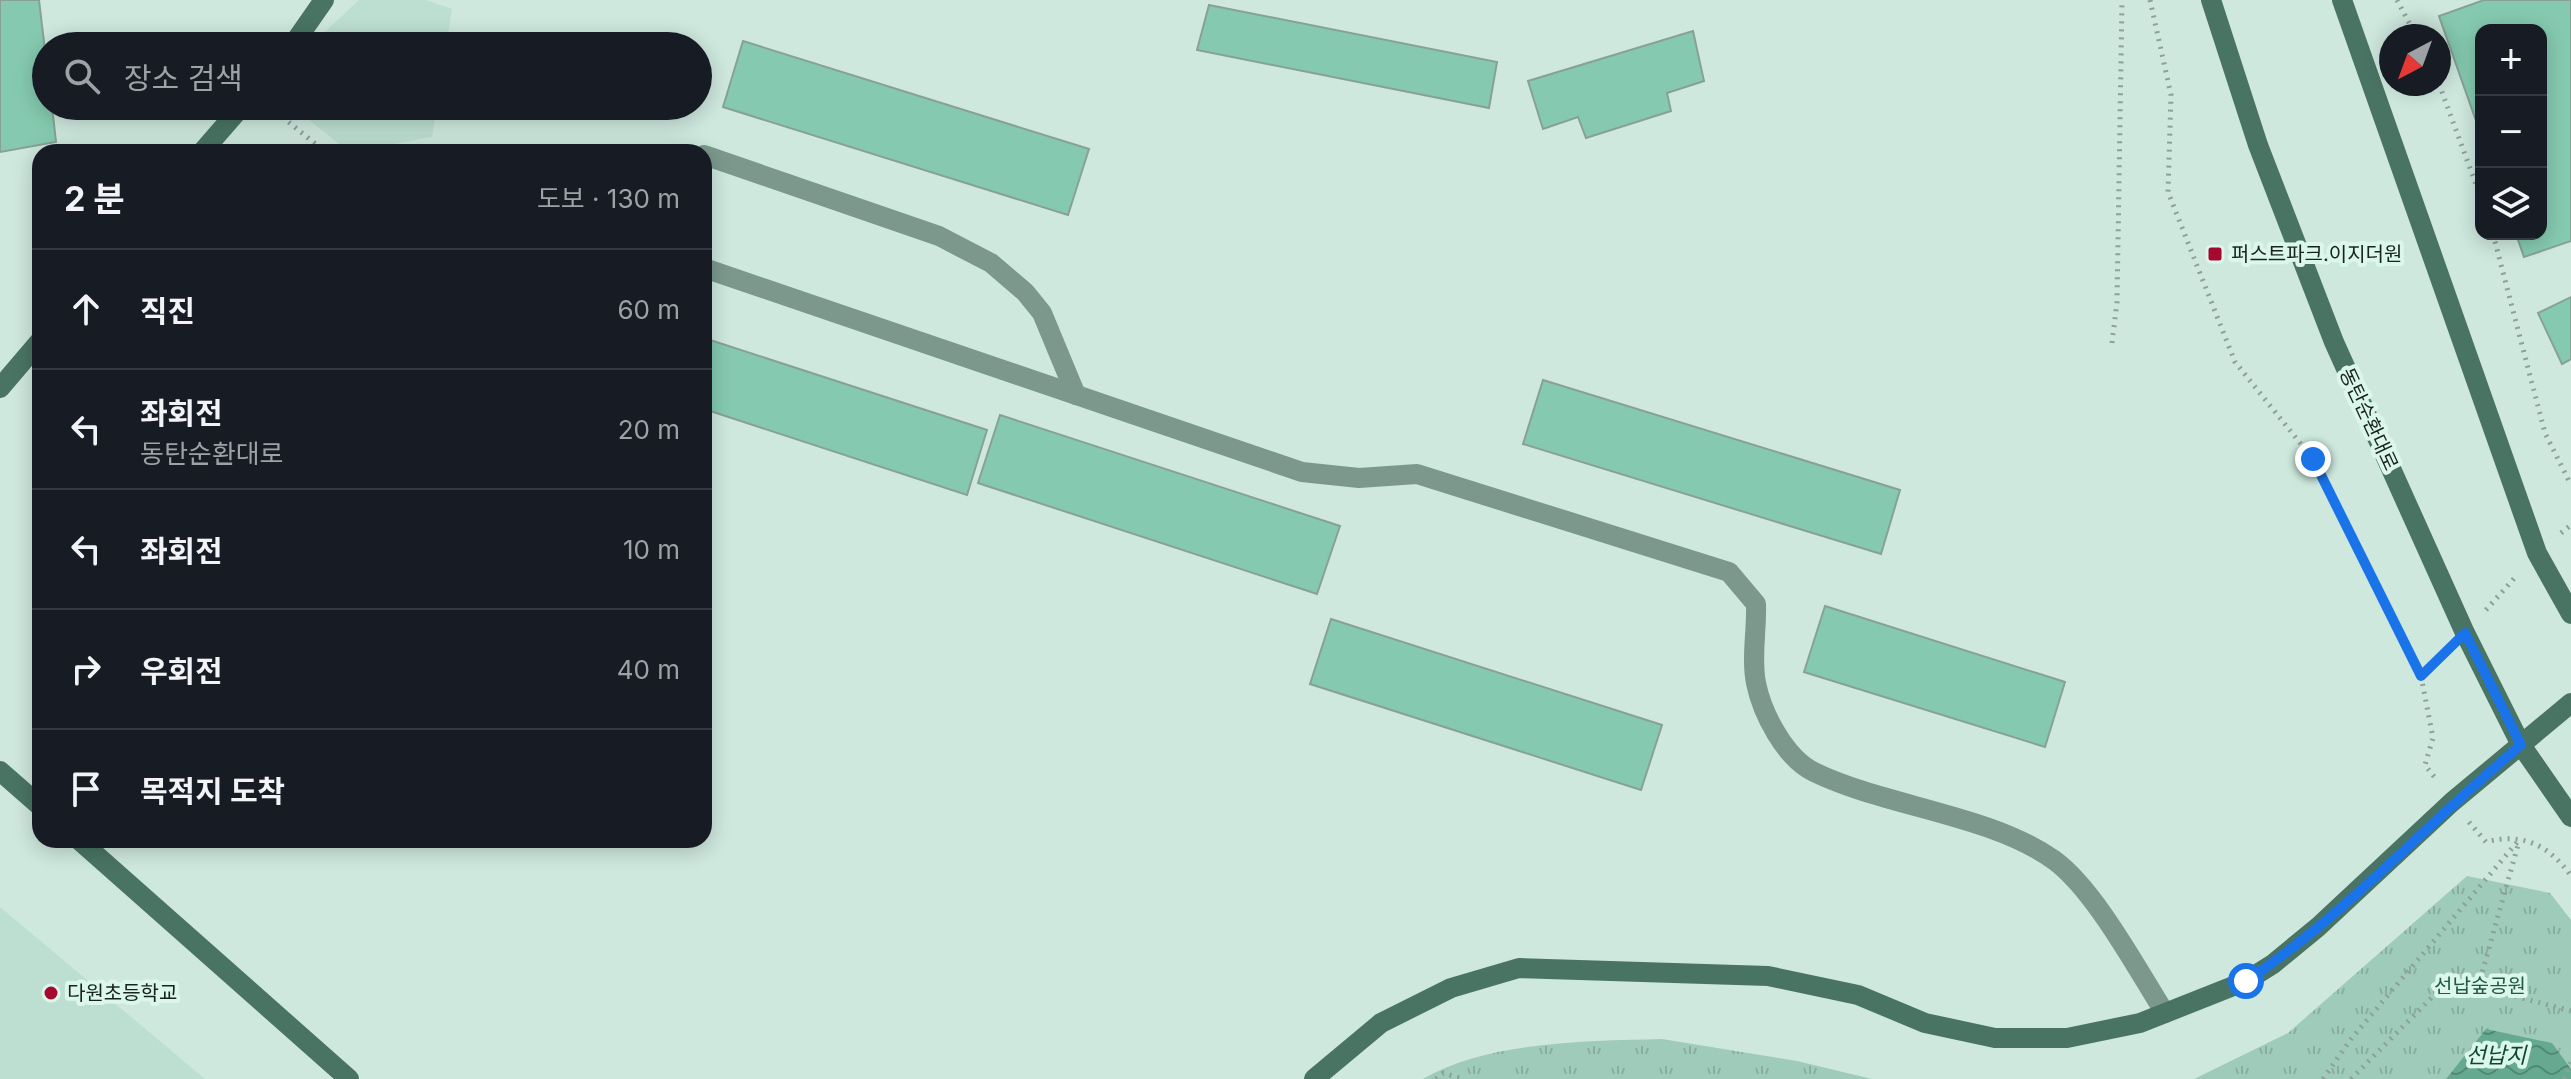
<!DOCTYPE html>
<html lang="ko">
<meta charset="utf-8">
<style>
body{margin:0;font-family:Inter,"Noto Sans KR",sans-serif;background:#20242c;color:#f1f3f6}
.controls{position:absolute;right:24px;top:24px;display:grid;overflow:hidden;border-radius:16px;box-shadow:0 4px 20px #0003}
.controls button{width:72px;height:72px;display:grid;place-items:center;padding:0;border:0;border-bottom:2px solid #363941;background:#171b24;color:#f1f3f6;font:40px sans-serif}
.compass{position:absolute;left:2379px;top:24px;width:72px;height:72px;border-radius:50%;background:#171b24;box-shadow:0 4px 20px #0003;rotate:221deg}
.stop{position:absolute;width:24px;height:24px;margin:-18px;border:6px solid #1a73e8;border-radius:50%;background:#fff}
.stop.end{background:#1a73e8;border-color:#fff;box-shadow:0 2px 8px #0008}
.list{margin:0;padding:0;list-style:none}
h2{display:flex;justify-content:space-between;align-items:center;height:104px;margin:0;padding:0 32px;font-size:34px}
h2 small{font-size:26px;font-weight:400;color:#9ea1a6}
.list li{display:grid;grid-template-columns:52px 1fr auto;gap:24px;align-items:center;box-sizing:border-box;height:120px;padding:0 32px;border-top:2px solid #363941}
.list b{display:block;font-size:30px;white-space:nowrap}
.list p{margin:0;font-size:26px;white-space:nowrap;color:#9ea1a6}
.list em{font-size:26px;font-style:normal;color:#9ea1a6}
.icon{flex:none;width:44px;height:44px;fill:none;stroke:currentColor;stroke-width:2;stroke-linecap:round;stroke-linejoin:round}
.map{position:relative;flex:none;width:2571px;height:1079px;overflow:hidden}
.search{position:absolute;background:#171b24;box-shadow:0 4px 20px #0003;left:32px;top:32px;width:680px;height:88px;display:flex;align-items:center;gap:20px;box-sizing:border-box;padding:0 28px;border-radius:44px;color:#9ea1a6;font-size:30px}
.panel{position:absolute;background:#171b24;box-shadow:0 4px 20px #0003;left:32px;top:144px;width:680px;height:704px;border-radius:24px}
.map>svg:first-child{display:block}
.built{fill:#bddfd1}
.park{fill:url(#park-tufts)}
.water{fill:url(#water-waves)}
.building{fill:#85cab0;stroke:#88a197;stroke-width:2}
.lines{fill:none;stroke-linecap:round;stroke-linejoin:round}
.path{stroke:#8da199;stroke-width:5;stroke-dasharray:2 6;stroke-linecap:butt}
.lane{stroke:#7c988c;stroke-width:20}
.secondary{stroke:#497464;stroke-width:20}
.route{stroke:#1a73e8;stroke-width:10}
.poi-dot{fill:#a5092e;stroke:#dbf6eb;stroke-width:3}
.labels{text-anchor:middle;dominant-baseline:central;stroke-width:8;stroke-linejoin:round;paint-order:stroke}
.poi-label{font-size:20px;fill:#18221e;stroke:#dbf6eb;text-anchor:start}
.street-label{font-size:20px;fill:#18221e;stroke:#dbf6eb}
.park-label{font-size:20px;fill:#215846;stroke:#dbf6eb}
.water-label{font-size:22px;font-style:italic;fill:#0c4736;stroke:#dbf6eb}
</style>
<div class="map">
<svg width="2571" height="1079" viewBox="0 0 2571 1079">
<defs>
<pattern id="park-tufts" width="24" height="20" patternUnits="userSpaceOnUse" patternTransform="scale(2)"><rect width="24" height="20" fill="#9fcbba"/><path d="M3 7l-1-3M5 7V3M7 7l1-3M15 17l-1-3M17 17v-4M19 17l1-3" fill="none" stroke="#88ae9f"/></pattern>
<pattern id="water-waves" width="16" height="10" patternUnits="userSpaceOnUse" patternTransform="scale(2)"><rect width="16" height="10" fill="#64a990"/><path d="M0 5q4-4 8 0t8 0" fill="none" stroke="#518975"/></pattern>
</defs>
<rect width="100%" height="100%" fill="#cee8de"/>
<g class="built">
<polygon points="359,0 426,0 452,9 446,46 310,46"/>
<polygon points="292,106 437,106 432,137 349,152"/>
<polygon points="0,907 205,1079 0,1079"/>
</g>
<g class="park">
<polygon points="2467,876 2550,893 2571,920 2571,1079 2194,1079 2288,1033"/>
<path d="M 1662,1039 L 1797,1061 L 1872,1079 L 1423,1079 C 1486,1041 1589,1041 1662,1039 Z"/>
</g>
<polygon class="water" points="2486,1029 2552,1043 2571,1069 2571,1079 2446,1079"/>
<g class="building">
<polygon points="0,0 39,0 46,59 46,106 52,106 56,142 0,152"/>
<polygon points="2484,0 2571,0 2571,241 2524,257 2516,234 2541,234 2541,30 2481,30 2481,135 2439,16"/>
<polygon points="1209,5 1497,62 1489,108 1197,50"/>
<polygon points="1693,31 1704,81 1667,93 1671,111 1586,138 1578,117 1543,129 1528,81"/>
<polygon points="743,41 1089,149 1068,215 723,107"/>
<polygon points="2571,297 2571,359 2562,364 2538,313"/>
<polygon points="704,338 987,430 967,495 704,409"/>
<polygon points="1543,380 1900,490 1881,554 1523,444"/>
<polygon points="1000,415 1340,526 1317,594 978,483"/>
<polygon points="1825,606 2065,682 2045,747 1804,672"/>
<polygon points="1331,619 1662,725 1641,790 1310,684"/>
</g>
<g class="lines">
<g class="path">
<polyline points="2150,0 2171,95 2168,192 2235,362 2313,459 2421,676 2433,738 2425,765 2436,779"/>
<polyline points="2397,0 2416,36"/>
<polyline points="2439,84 2481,198"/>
<polyline points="270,107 318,146 333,152"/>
<polyline points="2493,234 2545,433 2571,485"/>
<polyline points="2112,343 2117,302 2122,0"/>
<polyline points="2561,533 2571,525"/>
<polyline points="2486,610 2517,575"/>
<polyline points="2421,676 2443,654"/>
<path d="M 2469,822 L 2486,842 C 2523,832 2550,846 2571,876"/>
<polyline points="2478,987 2518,845"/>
<polyline points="1436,1079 1443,1073 1463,1079"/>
<polyline points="2323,1079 2351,1039 2519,840"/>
<polyline points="2351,1079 2450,979 2571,1011"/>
<polyline points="2564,1079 2571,1062"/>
</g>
<g class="lane">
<polyline points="704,155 939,236 991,263 1025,292 1042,313 1076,395"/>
<path d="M 704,268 L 1302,472 L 1359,478 L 1417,474 L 1729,572 L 1756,604 C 1757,629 1751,658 1756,683 C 1762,713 1785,758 1814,772 C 1886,807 1989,814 2054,860 C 2095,890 2137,969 2165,1013"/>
</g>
<g class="secondary">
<polyline points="2211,0 2258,145 2334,342 2465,633 2521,745 2571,817"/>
<polyline points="2342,0 2537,553 2571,614"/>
<polyline points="292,46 324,0"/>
<polyline points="202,152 242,106"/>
<polyline points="0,388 40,341"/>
<polyline points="0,771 40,806"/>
<polyline points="79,840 349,1079"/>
<polyline points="1314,1079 1381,1023 1451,988 1519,968 1768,976 1858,995 1925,1023 1995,1038 2067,1038 2140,1023 2246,981 2273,964 2318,927 2452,802 2571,703"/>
</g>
</g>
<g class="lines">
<path class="route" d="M 2246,981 C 2346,915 2429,821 2521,745 L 2465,633 L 2421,676 L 2313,459"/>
</g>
<g class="poi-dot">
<rect x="2207" y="246" width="16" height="16" rx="4"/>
<circle cx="51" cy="993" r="8"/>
</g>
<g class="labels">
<g class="poi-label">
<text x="2231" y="254">퍼스트파크.이지더원</text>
<text x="67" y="993">다원초등학교</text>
</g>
<g class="street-label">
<text transform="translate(2369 419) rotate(65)">동탄순환대로</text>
</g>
<g class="park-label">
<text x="2480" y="986">선납숲공원</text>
</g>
<g class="water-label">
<text x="2496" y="1055">선납지</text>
</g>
</g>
</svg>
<div class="controls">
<button>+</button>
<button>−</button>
<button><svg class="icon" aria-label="layers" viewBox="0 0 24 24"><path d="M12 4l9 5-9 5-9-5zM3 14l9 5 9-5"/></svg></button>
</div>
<svg class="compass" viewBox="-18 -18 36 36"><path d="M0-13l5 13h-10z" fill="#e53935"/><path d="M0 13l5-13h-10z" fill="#9ea1a6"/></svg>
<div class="stop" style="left:2246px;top:981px"></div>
<div class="stop end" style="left:2313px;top:459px"></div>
<div class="search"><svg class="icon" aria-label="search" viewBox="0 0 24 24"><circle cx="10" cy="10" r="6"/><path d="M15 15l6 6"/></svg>장소 검색</div>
<section class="panel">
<h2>2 분<small>도보 · 130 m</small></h2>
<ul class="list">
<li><svg class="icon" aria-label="ahead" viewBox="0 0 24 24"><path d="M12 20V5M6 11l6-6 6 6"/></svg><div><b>직진</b></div><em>60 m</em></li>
<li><svg class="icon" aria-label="left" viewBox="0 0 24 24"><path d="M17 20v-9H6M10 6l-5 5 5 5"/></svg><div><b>좌회전</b><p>동탄순환대로</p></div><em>20 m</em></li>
<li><svg class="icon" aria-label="left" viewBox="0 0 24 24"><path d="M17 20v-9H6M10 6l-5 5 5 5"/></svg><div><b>좌회전</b></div><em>10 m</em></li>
<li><svg class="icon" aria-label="right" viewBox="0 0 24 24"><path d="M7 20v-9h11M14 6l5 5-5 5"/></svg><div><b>우회전</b></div><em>40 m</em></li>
<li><svg class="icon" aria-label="arrive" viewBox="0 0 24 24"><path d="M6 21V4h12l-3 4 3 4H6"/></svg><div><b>목적지 도착</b></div></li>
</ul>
</section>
</div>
